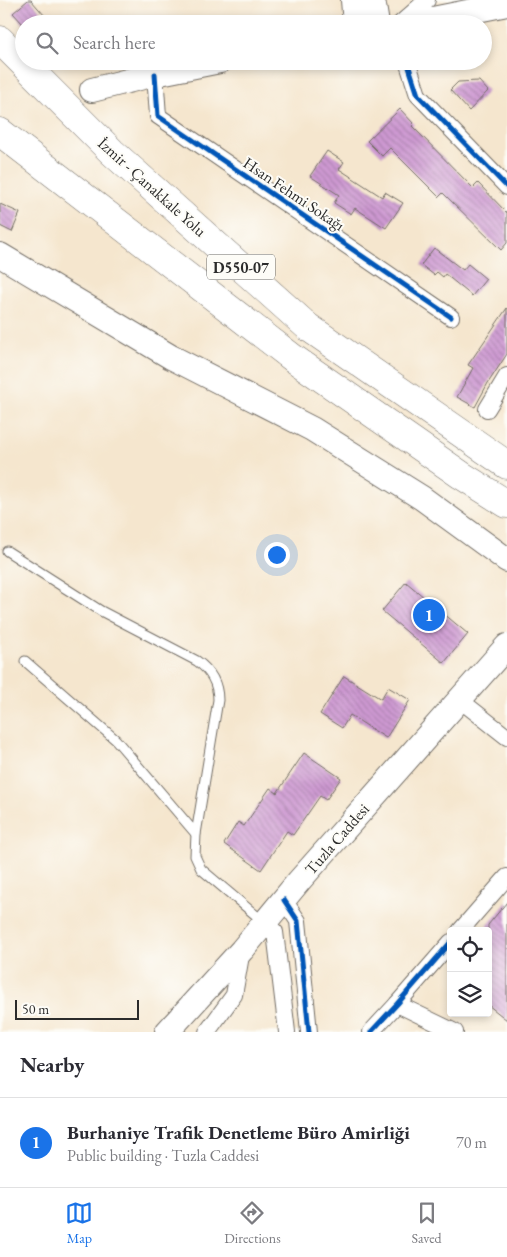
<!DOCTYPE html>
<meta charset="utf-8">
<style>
body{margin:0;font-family:"EB Garamond",serif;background:#f2f2f3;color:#2b2b33}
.controls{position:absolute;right:15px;bottom:15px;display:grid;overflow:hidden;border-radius:5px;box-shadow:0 2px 8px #0003}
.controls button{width:45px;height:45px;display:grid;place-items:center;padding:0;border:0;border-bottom:1px solid #e1e1e2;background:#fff;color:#2b2b33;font:25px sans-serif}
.scale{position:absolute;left:15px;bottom:12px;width:124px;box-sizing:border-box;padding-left:5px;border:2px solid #2b2b2b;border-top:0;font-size:14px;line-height:18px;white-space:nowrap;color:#2b2b2b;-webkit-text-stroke:4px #fdfcf7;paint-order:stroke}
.you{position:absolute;left:276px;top:554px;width:18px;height:18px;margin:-12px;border:4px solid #fff;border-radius:50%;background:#1a73e8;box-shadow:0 0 0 8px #1a73e833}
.badge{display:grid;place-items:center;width:32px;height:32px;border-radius:50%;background:#1a73e8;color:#fff;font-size:16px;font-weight:700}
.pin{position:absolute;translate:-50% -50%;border:2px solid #fff;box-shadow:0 1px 5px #0006}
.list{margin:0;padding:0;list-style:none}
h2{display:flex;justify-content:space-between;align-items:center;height:65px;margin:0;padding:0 20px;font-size:21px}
h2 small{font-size:16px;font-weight:400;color:#7c7c81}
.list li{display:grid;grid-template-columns:32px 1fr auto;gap:15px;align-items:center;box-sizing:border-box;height:90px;padding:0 20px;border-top:1px solid #e1e1e2}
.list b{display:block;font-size:19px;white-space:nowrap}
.list p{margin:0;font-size:16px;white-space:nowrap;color:#7c7c81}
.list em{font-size:16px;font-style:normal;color:#7c7c81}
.icon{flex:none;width:28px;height:28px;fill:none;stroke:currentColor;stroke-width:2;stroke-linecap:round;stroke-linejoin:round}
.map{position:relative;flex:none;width:507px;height:1032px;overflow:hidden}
.search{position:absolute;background:#fff;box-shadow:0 2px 8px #0003;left:15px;right:15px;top:15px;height:55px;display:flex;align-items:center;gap:12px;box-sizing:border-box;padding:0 18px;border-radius:28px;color:#7c7c81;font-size:19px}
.sheet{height:155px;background:#fff}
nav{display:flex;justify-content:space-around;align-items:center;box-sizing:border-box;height:70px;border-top:1px solid #e1e1e2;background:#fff;font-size:14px;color:#7c7c81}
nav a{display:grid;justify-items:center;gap:2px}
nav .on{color:#1a73e8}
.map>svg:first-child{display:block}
.building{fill:url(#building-back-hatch)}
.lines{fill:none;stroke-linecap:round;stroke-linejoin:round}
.lane-casing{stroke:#726c64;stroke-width:11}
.street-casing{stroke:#726c64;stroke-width:18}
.secondary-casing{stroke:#726c64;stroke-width:26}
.highway-casing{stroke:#726c64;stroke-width:29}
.lane{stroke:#fff;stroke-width:9}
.street{stroke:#fff;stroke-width:16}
.secondary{stroke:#fff;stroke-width:24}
.highway{stroke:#fff;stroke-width:28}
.cycleway-casing{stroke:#fdfcf7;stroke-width:8}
.cycleway{stroke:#0057b8;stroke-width:5}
.labels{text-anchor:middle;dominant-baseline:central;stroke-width:4;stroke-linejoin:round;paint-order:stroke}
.shield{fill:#fdfcf7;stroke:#6a6a68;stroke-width:1}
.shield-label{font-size:15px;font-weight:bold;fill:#2b2b2b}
.street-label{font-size:16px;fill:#2b2b2b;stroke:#fdfcf7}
</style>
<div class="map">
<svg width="507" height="1032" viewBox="0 0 507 1032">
<defs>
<pattern id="building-back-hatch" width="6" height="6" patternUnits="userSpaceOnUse" patternTransform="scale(1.25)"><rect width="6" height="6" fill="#ce99d2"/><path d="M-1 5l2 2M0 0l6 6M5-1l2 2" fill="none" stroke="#a77dab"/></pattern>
</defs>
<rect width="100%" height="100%" fill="#fdfcf7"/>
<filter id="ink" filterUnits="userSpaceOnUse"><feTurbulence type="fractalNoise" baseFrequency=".02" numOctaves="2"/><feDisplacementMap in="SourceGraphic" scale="10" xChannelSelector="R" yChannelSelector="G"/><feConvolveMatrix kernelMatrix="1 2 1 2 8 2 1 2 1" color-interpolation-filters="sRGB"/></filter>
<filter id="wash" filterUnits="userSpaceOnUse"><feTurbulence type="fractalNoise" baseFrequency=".0096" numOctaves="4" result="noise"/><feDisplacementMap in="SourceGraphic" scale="20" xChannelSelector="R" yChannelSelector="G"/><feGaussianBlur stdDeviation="1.12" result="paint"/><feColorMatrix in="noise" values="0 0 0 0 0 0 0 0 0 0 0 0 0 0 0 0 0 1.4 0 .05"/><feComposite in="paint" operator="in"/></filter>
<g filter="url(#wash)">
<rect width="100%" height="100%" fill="#f5e6ce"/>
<g id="blocks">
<g class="building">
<polygon points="28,0 31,0 52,24 23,24 13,13"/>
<polygon points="479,81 488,91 469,111 450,90 458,82"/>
<polygon points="400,109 414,124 412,126 473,188 478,183 507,213 507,243 501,250 443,193 439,197 390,148 382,156 367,141"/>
<polygon points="327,151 344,162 339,169 382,197 385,192 403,203 386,228 355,208 351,214 334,203 339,195 310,176"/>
<polygon points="0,204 20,213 12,232 0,226"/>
<polygon points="434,248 463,270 468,264 486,279 472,296 445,274 443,277 437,272 434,275 421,265"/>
<polygon points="507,308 507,354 488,383 475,407 457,397 473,368 468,365"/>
<polygon points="406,582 468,634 444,663 382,611"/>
<polygon points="344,676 381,699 388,687 410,700 386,738 350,715 342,728 320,714"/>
<polygon points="304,753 341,778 326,800 320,796 293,835 287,831 261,870 224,844 238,822 244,826 270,788 277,793"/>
<polygon points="507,902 507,1020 488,1005 488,925"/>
</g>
</g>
</g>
<g filter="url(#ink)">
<use href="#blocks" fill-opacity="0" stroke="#726c64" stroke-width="1"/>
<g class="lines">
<defs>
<g id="lane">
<path d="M 7,551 L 101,611 L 197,661 C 211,671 218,683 218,700 L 196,834 L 195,856 L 201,869 L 265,923"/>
<polyline points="25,661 116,740 196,834"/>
</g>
<g id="street">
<polyline points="400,24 427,0"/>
<polyline points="407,61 418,95 507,187"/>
<polyline points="155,74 158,116 451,317"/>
<polyline points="487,409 507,376"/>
<polyline points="460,700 507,737"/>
<polyline points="284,900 298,921 309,1032"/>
<polyline points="265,923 275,932 287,1032"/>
<polyline points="460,931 507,877"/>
<polyline points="397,1004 455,1032"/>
<polyline points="207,1032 234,995 242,950"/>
<polyline points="371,1032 397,1004 451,942"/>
</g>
<g id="secondary">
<polyline points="353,0 355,24"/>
<polyline points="373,0 377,24"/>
<polyline points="408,24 507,4"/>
<polyline points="92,90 155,74 220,61"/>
<polyline points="0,255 171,357 312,429 422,498 507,560"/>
<polyline points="167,1032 242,950 299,881 507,646"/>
</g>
<g id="highway">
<polyline points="0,40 112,152 308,327 507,465"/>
<polyline points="0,132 293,358 461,475 507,504"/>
</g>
</defs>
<use href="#lane" class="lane-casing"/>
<use href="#street" class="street-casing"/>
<use href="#secondary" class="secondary-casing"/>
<use href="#highway" class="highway-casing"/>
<use href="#lane" class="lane"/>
<use href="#street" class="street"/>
<use href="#secondary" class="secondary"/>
<use href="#highway" class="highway"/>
<defs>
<g id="cycleway">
<polyline points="407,61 418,95 507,187"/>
<polyline points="155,74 158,116 451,317"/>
<polyline points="284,900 298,921 309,1032"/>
<polyline points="371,1032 397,1004 451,942"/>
</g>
</defs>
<use href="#cycleway" class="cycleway-casing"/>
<use href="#cycleway" class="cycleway"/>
</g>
</g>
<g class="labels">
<rect class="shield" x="207" y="254.5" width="68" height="25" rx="4"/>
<g class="shield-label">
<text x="241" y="267">D550-07</text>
</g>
<g class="street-label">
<text transform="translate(152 187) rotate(42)">İzmir - Çanakkale Yolu</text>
<text transform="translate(294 194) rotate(34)">Hsan Fehmi Sokağı</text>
<text transform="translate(337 839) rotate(-49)">Tuzla Caddesi</text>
</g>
</g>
</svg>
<div class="controls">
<button><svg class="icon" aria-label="locate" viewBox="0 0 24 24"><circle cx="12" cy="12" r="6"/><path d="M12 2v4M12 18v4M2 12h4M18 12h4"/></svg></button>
<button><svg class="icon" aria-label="layers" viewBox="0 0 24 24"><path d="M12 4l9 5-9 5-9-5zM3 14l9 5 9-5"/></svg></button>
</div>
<div class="scale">50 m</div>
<div class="you"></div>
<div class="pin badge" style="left:429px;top:615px">1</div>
<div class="search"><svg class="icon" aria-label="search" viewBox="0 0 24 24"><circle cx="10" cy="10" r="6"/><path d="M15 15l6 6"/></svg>Search here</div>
</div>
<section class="sheet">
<h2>Nearby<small></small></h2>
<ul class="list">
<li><span class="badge">1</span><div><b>Burhaniye Trafik Denetleme Büro Amirliği</b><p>Public building · Tuzla Caddesi</p></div><em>70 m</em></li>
</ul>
</section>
<nav>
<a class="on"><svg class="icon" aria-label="map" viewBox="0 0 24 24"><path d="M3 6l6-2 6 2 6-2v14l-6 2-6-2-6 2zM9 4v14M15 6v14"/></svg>Map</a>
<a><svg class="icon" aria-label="directions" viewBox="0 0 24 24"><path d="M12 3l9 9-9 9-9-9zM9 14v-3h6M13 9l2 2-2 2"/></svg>Directions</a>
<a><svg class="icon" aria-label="saved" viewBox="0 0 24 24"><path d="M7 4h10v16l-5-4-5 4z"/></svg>Saved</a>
</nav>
